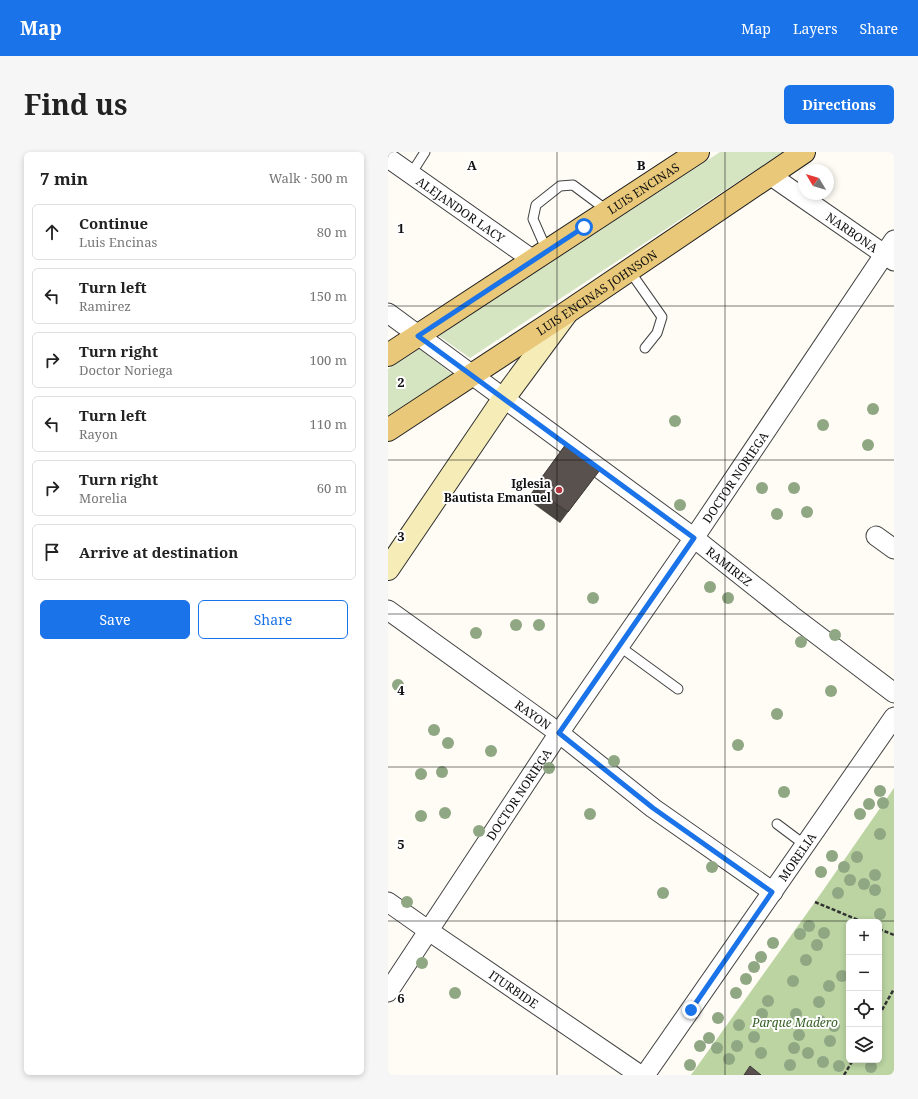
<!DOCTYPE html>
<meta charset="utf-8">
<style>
body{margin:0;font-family:"Noto Serif",serif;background:#f6f6f6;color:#222}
.controls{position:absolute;right:12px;bottom:12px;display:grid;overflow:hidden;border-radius:6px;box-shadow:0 2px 6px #0003}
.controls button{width:36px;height:36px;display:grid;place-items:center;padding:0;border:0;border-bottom:1px solid #e0e0e0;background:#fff;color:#222;font:20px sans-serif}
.compass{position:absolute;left:410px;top:12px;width:36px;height:36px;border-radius:50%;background:#fff;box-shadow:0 2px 6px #0003;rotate:308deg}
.stop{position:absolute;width:12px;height:12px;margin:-9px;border:3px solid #1a73e8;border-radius:50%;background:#fff}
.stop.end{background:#1a73e8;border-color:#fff;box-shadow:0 1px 4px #0008}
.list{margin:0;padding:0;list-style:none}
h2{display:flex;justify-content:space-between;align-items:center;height:52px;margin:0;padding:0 16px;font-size:17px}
h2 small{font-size:13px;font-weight:400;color:#767676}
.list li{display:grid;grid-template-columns:26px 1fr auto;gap:12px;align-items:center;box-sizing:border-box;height:56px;margin:0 8px 8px;padding:0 8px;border:1px solid #e0e0e0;border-radius:6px}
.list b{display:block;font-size:15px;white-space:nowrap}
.list p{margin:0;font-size:13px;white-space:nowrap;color:#767676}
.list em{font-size:13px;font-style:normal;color:#767676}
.actions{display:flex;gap:8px;padding:12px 16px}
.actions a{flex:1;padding:9px 0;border:1px solid #1a73e8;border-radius:6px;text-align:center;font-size:14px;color:#1a73e8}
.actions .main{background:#1a73e8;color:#fff}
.icon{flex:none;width:22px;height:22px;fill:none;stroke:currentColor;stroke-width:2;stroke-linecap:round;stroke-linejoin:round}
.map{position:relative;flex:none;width:506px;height:923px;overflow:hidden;border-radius:6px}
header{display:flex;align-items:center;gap:24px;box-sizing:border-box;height:56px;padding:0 20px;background:#1a73e8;color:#fff}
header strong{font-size:19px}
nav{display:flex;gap:22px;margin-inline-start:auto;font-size:14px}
.intro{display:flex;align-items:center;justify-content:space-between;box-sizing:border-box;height:96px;padding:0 24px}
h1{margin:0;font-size:28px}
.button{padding:10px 18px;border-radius:6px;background:#1a73e8;color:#fff;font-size:14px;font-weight:700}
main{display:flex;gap:24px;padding:0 24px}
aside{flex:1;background:#fff;border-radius:6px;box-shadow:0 2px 6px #0003}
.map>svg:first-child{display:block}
.green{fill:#d6e5c1}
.forest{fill:#bbd4a2;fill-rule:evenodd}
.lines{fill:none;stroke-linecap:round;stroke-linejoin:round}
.lane-casing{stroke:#434343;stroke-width:11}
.street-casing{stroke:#434343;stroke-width:21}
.secondary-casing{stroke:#323232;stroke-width:24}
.primary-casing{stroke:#212121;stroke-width:24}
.path{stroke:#323232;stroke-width:2.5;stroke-dasharray:4 2;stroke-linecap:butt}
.lane{stroke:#fff;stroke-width:9}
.street{stroke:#fff;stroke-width:19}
.secondary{stroke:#f6ecb7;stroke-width:22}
.primary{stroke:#e9c979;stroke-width:22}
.tree{fill:#90a784}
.wall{fill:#4c4643}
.building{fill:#58514e;stroke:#3e3937}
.route{stroke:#1a73e8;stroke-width:5}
.grid{fill:none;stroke:#101010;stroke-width:1;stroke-opacity:0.55}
.poi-dot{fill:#b13742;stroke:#fff;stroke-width:1.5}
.labels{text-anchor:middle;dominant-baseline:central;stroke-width:4;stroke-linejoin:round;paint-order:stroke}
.street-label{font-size:12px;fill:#101010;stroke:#fff}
.poi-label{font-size:12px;font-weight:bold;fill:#101010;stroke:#fff;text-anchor:end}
.park-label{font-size:12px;font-style:italic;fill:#366227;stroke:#fff}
.grid-label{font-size:13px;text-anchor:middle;font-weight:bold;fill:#101010;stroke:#fff;stroke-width:4;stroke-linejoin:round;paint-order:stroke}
</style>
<header>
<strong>Map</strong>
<nav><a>Map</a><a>Layers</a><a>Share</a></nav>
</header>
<div class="intro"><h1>Find us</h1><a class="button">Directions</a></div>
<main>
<aside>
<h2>7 min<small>Walk · 500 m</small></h2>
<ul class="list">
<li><svg class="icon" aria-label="ahead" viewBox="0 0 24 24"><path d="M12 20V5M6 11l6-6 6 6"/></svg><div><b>Continue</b><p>Luis Encinas</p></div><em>80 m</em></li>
<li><svg class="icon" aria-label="left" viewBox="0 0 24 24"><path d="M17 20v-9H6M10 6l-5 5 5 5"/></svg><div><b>Turn left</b><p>Ramirez</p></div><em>150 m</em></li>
<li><svg class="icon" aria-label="right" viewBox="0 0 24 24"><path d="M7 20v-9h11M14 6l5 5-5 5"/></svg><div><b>Turn right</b><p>Doctor Noriega</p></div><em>100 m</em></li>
<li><svg class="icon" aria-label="left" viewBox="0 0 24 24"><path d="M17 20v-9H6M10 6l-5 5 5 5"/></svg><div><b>Turn left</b><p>Rayon</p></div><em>110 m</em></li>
<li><svg class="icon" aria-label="right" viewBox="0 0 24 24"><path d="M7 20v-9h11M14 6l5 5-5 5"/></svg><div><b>Turn right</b><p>Morelia</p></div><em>60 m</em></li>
<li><svg class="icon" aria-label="arrive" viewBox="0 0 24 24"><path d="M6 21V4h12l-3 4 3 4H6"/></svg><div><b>Arrive at destination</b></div></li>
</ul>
<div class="actions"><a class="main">Save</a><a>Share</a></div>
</aside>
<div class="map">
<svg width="506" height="923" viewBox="0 0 506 923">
<rect width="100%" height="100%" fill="#fefcf5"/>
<g class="green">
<polygon points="332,0 395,0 82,206 51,184"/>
<polygon points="32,197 64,222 0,265 0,217"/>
</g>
<path class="forest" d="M 506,636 L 506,923 L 303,923 L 427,750 ZM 461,770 L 491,770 L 491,908 L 461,908 Z"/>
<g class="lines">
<defs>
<g id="lane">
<polyline points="23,22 37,0"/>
<polyline points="159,99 145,67 148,53 172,34 185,33 220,59"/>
<polyline points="241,118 274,165 269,181 257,196"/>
<polyline points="231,494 290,537"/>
<polyline points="389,672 417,693"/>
</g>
<g id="street">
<path id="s1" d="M 0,6 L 145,108"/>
<path id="s2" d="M 382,23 L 506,109"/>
<path id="s3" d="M 0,161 L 306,386 L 403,463 L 506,541"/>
<polyline points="488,384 506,397"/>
<path id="s4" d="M 0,458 L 171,581 L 265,656 L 385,740"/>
<path id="s5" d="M 0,750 L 41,779 L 252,923"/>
<path id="s6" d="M 0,840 L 171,581 L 306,386 L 506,88"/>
<path id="s7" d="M 257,923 L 506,565"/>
</g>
<polyline id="secondary" points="0,417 116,246 178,162"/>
<g id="primary">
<path id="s8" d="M 0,203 L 310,0"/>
<path id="s9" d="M 0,278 L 178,161 L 416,0"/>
</g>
</defs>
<use href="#lane" class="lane-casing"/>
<use href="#street" class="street-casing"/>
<use href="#secondary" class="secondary-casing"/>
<use href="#primary" class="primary-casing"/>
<g class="path">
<polyline points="427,750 475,770"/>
<polyline points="491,777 506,783"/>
<polyline points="491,863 506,837"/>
<polyline points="456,923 465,908"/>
</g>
<use href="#lane" class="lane"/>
<use href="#street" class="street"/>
<use href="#secondary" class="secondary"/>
<use href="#primary" class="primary"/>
</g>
<g class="tree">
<circle cx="485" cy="257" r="6"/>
<circle cx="287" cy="269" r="6"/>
<circle cx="435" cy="273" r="6"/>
<circle cx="480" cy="293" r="6"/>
<circle cx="374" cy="336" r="6"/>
<circle cx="406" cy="336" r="6"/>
<circle cx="292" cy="353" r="6"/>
<circle cx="419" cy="360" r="6"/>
<circle cx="389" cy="362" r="6"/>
<circle cx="322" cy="435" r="6"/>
<circle cx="205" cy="446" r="6"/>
<circle cx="340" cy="446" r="6"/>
<circle cx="128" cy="473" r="6"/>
<circle cx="151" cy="473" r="6"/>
<circle cx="88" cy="481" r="6"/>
<circle cx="447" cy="483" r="6"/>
<circle cx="413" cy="490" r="6"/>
<circle cx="10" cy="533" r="6"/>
<circle cx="443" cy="539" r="6"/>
<circle cx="389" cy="562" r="6"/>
<circle cx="46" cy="578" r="6"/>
<circle cx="60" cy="591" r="6"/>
<circle cx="350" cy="593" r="6"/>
<circle cx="103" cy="599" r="6"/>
<circle cx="226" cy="609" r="6"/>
<circle cx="161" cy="616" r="6"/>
<circle cx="54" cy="620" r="6"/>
<circle cx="33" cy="622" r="6"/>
<circle cx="492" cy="639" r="6"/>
<circle cx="396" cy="640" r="6"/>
<circle cx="495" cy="651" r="6"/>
<circle cx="481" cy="652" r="6"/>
<circle cx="57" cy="661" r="6"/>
<circle cx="202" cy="662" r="6"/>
<circle cx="472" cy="662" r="6"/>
<circle cx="33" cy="664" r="6"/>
<circle cx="91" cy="679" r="6"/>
<circle cx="492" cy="682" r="6"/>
<circle cx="444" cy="704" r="6"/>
<circle cx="469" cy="705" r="6"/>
<circle cx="324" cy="715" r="6"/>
<circle cx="456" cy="715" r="6"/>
<circle cx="433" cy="720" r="6"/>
<circle cx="487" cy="723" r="6"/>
<circle cx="462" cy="728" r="6"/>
<circle cx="476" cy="732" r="6"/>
<circle cx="487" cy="738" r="6"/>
<circle cx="275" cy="741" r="6"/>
<circle cx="450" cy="741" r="6"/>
<circle cx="19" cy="750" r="6"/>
<circle cx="492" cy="762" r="6"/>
<circle cx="421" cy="774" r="6"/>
<circle cx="436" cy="781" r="6"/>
<circle cx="412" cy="782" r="6"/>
<circle cx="385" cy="791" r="6"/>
<circle cx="429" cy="793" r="6"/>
<circle cx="373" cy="805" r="6"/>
<circle cx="418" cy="808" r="6"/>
<circle cx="34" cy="811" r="6"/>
<circle cx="366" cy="815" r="6"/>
<circle cx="454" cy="824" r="6"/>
<circle cx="358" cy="827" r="6"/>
<circle cx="405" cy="829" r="6"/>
<circle cx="441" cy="834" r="6"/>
<circle cx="67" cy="841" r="6"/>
<circle cx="348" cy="841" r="6"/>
<circle cx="380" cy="849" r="6"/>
<circle cx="431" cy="850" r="6"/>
<circle cx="374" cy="862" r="6"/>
<circle cx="408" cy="862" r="6"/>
<circle cx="330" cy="866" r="6"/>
<circle cx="432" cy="869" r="6"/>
<circle cx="351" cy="873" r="6"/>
<circle cx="446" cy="874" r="6"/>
<circle cx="411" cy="883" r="6"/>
<circle cx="366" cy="885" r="6"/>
<circle cx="321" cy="886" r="6"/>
<circle cx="442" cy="889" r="6"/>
<circle cx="312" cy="894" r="6"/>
<circle cx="349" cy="894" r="6"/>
<circle cx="329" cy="896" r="6"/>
<circle cx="406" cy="896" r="6"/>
<circle cx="373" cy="901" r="6"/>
<circle cx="420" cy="901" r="6"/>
<circle cx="341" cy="907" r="6"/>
<circle cx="435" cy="910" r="6"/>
<circle cx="302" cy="913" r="6"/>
<circle cx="402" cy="913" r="6"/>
<circle cx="451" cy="914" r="6"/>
<circle cx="483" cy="915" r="6"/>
</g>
<polygon class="wall" points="178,292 204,328 172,371 139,347"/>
<g class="building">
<polygon points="178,292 212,318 180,360 146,336"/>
<polygon points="362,914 373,923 356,923"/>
</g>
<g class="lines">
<polyline class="route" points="196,75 30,184 306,386 171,581 265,656 384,740 303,858"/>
</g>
<path class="grid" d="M 169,0 L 169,923M 337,0 L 337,923M 0,154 L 506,154M 0,308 L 506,308M 0,462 L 506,462M 0,615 L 506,615M 0,769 L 506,769"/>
<circle class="poi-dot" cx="171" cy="338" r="4"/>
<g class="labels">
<g class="street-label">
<text stroke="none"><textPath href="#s8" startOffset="305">LUIS ENCINAS</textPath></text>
<text stroke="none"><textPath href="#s1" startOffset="89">ALEJANDOR LACY</textPath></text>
<text stroke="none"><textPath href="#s2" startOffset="100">NARBONA</textPath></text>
<text stroke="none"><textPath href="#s9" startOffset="250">LUIS ENCINAS JOHNSON</textPath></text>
<text stroke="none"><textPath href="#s6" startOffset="621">DOCTOR NORIEGA</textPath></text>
<text stroke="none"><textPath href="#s3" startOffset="425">RAMIREZ</textPath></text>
<text stroke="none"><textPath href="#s4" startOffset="179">RAYON</textPath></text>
<text stroke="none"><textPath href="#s6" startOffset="237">DOCTOR NORIEGA</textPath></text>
<text stroke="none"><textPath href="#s7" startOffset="266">MORELIA</textPath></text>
<text stroke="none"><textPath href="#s5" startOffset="153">ITURBIDE</textPath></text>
</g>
<g class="poi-label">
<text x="163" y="331">Iglesia<tspan x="163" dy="14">Bautista Emanuel</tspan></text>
</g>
<g class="park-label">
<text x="407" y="870">Parque Madero</text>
</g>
</g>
<g class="grid-label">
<text x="84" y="18">A</text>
<text x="253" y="18">B</text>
<text x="13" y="81">1</text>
<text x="13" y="235">2</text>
<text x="13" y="389">3</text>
<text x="13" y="543">4</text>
<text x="13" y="697">5</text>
<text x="13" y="851">6</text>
</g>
</svg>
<div class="controls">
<button>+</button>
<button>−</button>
<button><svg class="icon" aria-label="locate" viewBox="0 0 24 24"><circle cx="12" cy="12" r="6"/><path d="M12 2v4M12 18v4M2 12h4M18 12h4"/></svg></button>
<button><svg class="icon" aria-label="layers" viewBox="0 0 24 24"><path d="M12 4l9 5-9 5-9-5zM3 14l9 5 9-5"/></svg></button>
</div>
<svg class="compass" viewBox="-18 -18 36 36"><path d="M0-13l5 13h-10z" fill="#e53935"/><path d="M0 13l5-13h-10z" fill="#767676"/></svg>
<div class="stop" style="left:196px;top:75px"></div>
<div class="stop end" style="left:303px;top:858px"></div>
</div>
</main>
